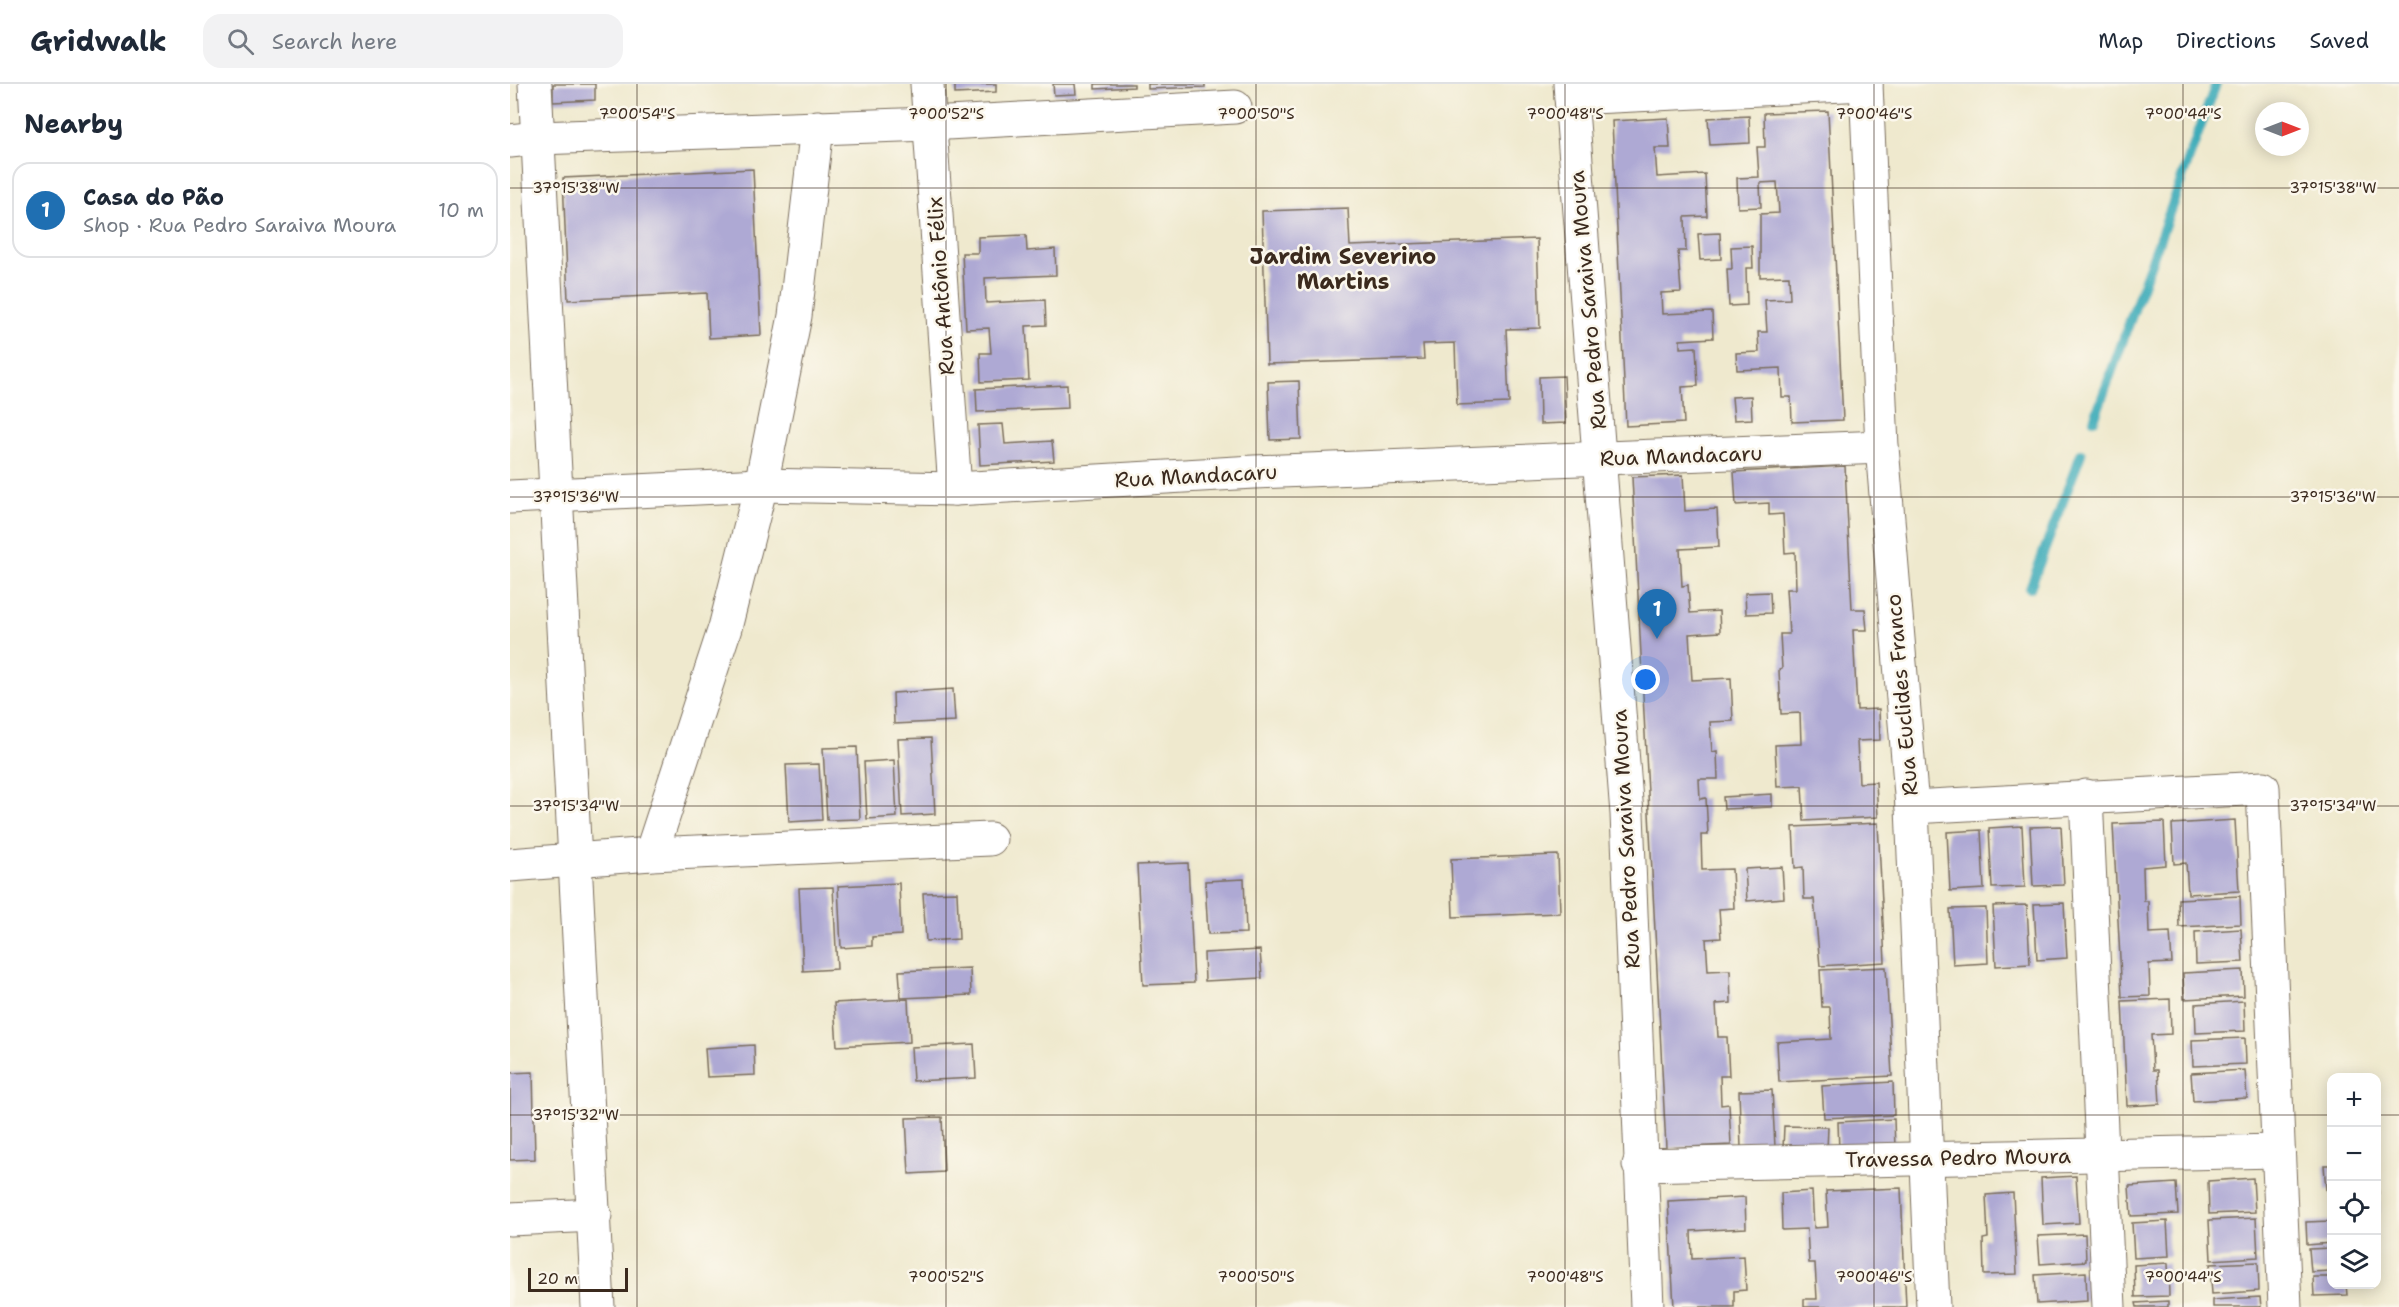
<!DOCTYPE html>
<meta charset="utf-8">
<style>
body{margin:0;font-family:"Shantell Sans",sans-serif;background:#f2f2f3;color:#1f2937}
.controls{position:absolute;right:18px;bottom:18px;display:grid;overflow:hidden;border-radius:12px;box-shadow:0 3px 15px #0003}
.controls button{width:54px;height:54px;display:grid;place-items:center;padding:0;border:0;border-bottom:2px solid #e0e1e3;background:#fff;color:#1f2937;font:30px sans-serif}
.compass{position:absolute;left:1745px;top:18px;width:54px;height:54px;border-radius:50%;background:#fff;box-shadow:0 3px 15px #0003;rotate:90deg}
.scale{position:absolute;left:18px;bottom:15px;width:100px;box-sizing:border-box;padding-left:6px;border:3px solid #3b2a1e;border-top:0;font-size:16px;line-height:21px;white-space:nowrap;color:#3b2a1e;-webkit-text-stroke:4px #fbf7ec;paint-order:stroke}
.you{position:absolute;left:1136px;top:596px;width:21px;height:21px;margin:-15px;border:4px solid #fff;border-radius:50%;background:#1a73e8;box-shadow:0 0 0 9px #1a73e833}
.badge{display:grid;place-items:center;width:39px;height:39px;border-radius:50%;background:#1f6fb2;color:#fff;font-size:20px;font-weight:700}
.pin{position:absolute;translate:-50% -50px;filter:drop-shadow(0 2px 3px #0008)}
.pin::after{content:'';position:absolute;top:32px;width:21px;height:18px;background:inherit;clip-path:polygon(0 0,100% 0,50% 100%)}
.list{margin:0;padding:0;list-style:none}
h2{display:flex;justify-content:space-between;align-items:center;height:78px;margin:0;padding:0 24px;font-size:26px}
h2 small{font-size:20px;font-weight:400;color:#747a83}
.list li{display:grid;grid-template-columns:39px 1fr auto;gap:18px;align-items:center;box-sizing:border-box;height:96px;margin:0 12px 12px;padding:0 12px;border:2px solid #e0e1e3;border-radius:18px}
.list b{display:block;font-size:22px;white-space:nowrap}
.list p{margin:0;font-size:20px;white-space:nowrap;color:#747a83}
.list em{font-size:20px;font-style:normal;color:#747a83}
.icon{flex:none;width:33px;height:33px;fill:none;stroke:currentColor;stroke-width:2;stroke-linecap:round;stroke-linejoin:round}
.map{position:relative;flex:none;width:1889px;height:1223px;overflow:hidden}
header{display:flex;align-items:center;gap:36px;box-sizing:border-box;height:84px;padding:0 30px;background:#fff;border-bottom:2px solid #e0e1e3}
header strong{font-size:28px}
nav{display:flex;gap:33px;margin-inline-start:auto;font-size:21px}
.search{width:420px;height:54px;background:#f2f2f3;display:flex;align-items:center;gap:15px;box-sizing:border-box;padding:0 21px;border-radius:18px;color:#747a83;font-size:22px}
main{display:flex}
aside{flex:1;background:#fff}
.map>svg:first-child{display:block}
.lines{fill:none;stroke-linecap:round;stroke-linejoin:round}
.stream{stroke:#3dacb9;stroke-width:10}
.building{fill:#aea9d4}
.minor-casing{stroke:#7a6d5c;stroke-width:35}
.minor{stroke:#fff;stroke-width:33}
.ticks{fill:none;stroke:#3b2a1e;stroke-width:1.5;stroke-opacity:0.45}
.labels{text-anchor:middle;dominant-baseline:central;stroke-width:5;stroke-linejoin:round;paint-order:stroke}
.street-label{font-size:21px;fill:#3b2a1e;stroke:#fbf7ec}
.neighbourhood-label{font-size:22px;font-weight:bold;fill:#3b2a1e;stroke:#fbf7ec}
.ticks-label{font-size:15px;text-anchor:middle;fill:#3b2a1e;stroke:#fbf7ec;stroke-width:5;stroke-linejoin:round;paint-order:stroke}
</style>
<header>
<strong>Gridwalk</strong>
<div class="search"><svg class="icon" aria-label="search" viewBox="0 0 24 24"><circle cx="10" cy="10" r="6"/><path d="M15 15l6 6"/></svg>Search here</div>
<nav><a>Map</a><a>Directions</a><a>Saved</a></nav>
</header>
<main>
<aside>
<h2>Nearby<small></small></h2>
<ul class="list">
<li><span class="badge">1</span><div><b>Casa do Pão</b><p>Shop · Rua Pedro Saraiva Moura</p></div><em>10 m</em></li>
</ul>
</aside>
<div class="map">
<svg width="1889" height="1223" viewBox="0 0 1889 1223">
<rect width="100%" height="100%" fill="#fbf7ec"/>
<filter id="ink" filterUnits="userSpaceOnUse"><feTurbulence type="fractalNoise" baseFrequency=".0167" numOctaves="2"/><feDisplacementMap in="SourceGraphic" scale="12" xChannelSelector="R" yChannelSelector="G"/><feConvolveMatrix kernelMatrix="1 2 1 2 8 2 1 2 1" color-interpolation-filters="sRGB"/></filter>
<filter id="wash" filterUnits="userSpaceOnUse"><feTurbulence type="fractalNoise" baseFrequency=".008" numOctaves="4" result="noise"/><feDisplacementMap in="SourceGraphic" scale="24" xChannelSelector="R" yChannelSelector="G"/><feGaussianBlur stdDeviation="1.35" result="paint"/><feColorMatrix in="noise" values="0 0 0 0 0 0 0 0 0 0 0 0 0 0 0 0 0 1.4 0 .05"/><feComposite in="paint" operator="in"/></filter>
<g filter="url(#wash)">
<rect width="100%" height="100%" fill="#efe9ce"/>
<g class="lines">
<g class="stream">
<polyline points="1584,336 1706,0"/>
<polyline points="1520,504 1571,370"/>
</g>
</g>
<g id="blocks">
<g class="building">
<polygon points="43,0 85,0 85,16 43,18"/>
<polygon points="445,0 486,0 486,8 445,10"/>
<polygon points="543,0 565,0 566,10 544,11"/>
<polygon points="585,0 624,0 624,3 585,5"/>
<polygon points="638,0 695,0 695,3 638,5"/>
<polygon points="1318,27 1333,336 1282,338 1281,313 1272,313 1271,284 1227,286 1226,269 1249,268 1248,248 1257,248 1255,216 1280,215 1279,192 1250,193 1250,130 1269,129 1267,98 1250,99 1251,123 1228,124 1227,94 1249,93 1247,63 1255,63 1254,29"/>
<polygon points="1239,32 1240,59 1200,61 1198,34"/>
<polygon points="1158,34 1160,64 1145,64 1147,93 1195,90 1197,132 1175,133 1176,167 1168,167 1171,208 1151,209 1152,230 1202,228 1203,254 1170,256 1170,264 1186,263 1188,302 1172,303 1174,339 1116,342 1102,37"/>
<polygon points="243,85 251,251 199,254 197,209 58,216 53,94"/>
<polygon points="838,124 840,162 1027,155 1030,244 996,245 999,319 947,321 945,259 913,260 914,275 757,280 752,127"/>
<polygon points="1210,149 1211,175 1190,176 1188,150"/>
<polygon points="516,151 517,167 545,165 546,191 475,194 476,219 535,216 536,241 516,242 519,296 471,298 470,269 481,269 479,244 456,245 452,169 468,169 468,153"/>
<polygon points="1242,162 1243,184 1236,184 1237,221 1219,222 1217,185 1222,185 1221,163"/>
<polygon points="1054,292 1056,339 1030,340 1029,293"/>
<polygon points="789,297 791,355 760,356 758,298"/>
<polygon points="557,301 558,324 467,328 466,305"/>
<polygon points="1241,312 1242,335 1224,336 1222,313"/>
<polygon points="493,340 495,360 542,357 544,377 470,381 468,341"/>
<polygon points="1335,382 1342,525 1355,525 1357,546 1343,546 1347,626 1369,625 1370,656 1347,657 1349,699 1366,698 1368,733 1294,737 1292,702 1267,703 1265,661 1291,660 1290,629 1271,630 1269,586 1272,585 1270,550 1279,550 1276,505 1286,505 1285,468 1275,469 1273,430 1259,431 1259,419 1226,421 1224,388"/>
<polygon points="1173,391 1175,427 1207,425 1209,463 1170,465 1172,502 1178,501 1180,529 1209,527 1210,548 1179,550 1182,596 1221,594 1223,637 1200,638 1202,668 1207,667 1208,695 1189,695 1190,715 1196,714 1198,751 1191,751 1192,786 1222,785 1224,824 1209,825 1211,854 1196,855 1198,887 1220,886 1221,919 1206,920 1208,953 1217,953 1219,992 1210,992 1211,1021 1219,1020 1221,1061 1156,1064 1122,393"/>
<polygon points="1260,508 1261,529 1236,530 1235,509"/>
<polygon points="443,605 445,637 384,640 383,609"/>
<polygon points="421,654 425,730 392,732 388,655"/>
<polygon points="347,663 350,735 317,736 313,664"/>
<polygon points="384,676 387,733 357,735 354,678"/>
<polygon points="309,680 312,736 279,738 276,681"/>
<polygon points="1262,710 1262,723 1214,725 1213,713"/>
<polygon points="1725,736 1729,807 1678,810 1676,779 1664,780 1662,740"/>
<polygon points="1654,738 1656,781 1633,783 1634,817 1638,817 1639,849 1660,848 1662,879 1639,880 1640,912 1612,913 1603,740"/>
<polygon points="1368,739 1375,878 1310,882 1304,815 1294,815 1293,783 1285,784 1283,743"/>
<polygon points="1512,742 1515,803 1482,804 1479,744"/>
<polygon points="1551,742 1554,801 1523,802 1520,743"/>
<polygon points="1471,746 1474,805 1440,807 1437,748"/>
<polygon points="1048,771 1050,829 943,833 941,775"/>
<polygon points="678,779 684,899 633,901 627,781"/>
<polygon points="1272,783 1274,814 1237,817 1235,785"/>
<polygon points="734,795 736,849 698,850 695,797"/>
<polygon points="389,799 391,851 362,853 362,862 331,864 328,802"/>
<polygon points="323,803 327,885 293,887 289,804"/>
<polygon points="447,808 449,855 416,857 413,809"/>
<polygon points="1730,812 1731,840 1669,843 1668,815"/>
<polygon points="1554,819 1557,874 1527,876 1524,820"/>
<polygon points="1517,821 1520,880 1486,882 1483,822"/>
<polygon points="1476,824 1478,879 1443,881 1440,825"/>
<polygon points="1731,845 1733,878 1686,880 1685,848"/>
<polygon points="750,866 752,894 695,897 694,869"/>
<polygon points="1376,883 1382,992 1269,998 1267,958 1321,955 1320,923 1312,923 1310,886"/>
<polygon points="460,884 461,911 391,914 389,887"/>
<polygon points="1733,886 1734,912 1674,915 1673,889"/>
<polygon points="398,915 400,958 327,962 324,919"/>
<polygon points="1660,915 1661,950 1641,951 1643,986 1648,986 1650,1020 1617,1022 1612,917"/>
<polygon points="1734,917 1735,947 1686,949 1685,920"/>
<polygon points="1735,954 1736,980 1683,982 1682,956"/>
<polygon points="464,960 466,994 403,997 401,963"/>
<polygon points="244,961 245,991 197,993 195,964"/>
<polygon points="1735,986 1737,1014 1683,1017 1681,989"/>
<polygon points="23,988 25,1075 0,1076 0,989"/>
<polygon points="1383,998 1384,1031 1314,1034 1312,1002"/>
<polygon points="1262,1006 1265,1063 1231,1064 1229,1007"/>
<polygon points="432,1033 434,1088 399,1090 396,1034"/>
<polygon points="1384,1035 1385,1064 1329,1067 1328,1038"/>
<polygon points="1274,1042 1318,1043 1317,1066 1273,1065"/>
<polygon points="1814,1081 1821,1081 1821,1105 1816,1106"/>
<polygon points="1566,1092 1569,1139 1533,1141 1531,1094"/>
<polygon points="1743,1094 1745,1128 1699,1130 1698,1097"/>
<polygon points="1666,1099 1668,1130 1621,1132 1619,1102"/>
<polygon points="1866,1101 1868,1101 1870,1129 1866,1129"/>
<polygon points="1391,1104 1396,1223 1294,1223 1294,1215 1307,1215 1305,1179 1299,1179 1297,1145 1272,1146 1271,1109 1302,1107 1304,1144 1318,1143 1316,1107"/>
<polygon points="1503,1109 1507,1190 1474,1191 1473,1155 1478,1154 1476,1111"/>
<polygon points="1235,1113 1236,1144 1181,1147 1182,1175 1234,1172 1236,1206 1224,1207 1224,1223 1164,1223 1158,1117"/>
<polygon points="1746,1134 1748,1173 1701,1176 1699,1136"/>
<polygon points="1657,1137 1659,1172 1624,1174 1622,1139"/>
<polygon points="1821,1137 1821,1159 1797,1161 1796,1138"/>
<polygon points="1575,1150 1576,1177 1530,1180 1528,1152"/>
<polygon points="1821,1164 1821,1187 1801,1188 1799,1165"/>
<polygon points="1748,1178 1749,1207 1702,1210 1700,1180"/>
<polygon points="1658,1179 1659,1212 1625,1213 1624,1181"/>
<polygon points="1576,1188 1577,1217 1527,1220 1525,1191"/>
<polygon points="1803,1193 1821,1193 1822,1200 1836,1200 1837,1211 1804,1212"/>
<polygon points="1750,1213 1751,1223 1703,1223 1703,1216"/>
<polygon points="1658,1217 1658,1223 1627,1223 1626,1219"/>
</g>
</g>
</g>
<g filter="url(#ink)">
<use href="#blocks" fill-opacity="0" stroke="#7a6d5c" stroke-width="1.5"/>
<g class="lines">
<defs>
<g id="minor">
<polyline points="25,0 88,1223"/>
<polyline points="417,0 445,405"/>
<polyline points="1060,0 1117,730 1137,1223"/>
<polyline points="1356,0 1372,363 1402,723 1423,1223"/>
<polyline points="1061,14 1356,0"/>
<polyline points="0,57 28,54 419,40 725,23"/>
<polyline points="0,413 251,401 445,405 744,388 1372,363"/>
<polyline points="1576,712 1599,1223"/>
<polyline points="1402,723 1753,704 1775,1223"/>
<polyline points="141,770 215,544 251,401 285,232 307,43"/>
<polyline points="0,781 141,770 480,755"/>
<polyline points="1129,1081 1767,1067"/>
<polyline points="0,1135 85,1131"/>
</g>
</defs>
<use href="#minor" class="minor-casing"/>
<use href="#minor" class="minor"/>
</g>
</g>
<path class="ticks" d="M 127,0 L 127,1223M 436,0 L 436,1223M 746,0 L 746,1223M 1055,0 L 1055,1223M 1364,0 L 1364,1223M 1673,0 L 1673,1223M 0,104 L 1889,104M 0,413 L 1889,413M 0,722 L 1889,722M 0,1031 L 1822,1031M 1866,1031 L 1889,1031"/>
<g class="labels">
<g class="street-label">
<text transform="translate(431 202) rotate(-94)">Rua Antônio Félix</text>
<text transform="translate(1078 216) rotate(-95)">Rua Pedro Saraiva Moura</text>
<text transform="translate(1171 372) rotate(-2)">Rua Mandacaru</text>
<text transform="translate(686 392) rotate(-3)">Rua Mandacaru</text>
<text transform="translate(1392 611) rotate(-95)">Rua Euclides Franco</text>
<text transform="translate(1116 755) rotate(-93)">Rua Pedro Saraiva Moura</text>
<text transform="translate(1448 1074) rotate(-1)">Travessa Pedro Moura</text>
</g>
<g class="neighbourhood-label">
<text x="833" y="172">Jardim Severino<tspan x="833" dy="25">Martins</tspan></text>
</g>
</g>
<g class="ticks-label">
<text x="127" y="35">7°00'54"S</text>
<text x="436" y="35">7°00'52"S</text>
<text x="746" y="35">7°00'50"S</text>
<text x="1055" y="35">7°00'48"S</text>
<text x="1364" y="35">7°00'46"S</text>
<text x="1673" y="35">7°00'44"S</text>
<text x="1823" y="109">37°15'38"W</text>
<text x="66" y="109">37°15'38"W</text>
<text x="1823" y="418">37°15'36"W</text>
<text x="66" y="418">37°15'36"W</text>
<text x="1823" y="727">37°15'34"W</text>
<text x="66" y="727">37°15'34"W</text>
<text x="66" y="1036">37°15'32"W</text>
<text x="436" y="1198">7°00'52"S</text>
<text x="746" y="1198">7°00'50"S</text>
<text x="1055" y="1198">7°00'48"S</text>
<text x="1364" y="1198">7°00'46"S</text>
<text x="1673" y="1198">7°00'44"S</text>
</g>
</svg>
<div class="controls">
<button>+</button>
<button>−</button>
<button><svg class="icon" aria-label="locate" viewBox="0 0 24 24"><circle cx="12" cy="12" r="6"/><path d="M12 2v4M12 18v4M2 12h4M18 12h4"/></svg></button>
<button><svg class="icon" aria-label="layers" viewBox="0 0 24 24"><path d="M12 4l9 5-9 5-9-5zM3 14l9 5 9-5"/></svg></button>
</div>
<svg class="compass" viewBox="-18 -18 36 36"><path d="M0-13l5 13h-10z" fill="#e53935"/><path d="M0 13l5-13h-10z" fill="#747a83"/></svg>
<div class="scale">20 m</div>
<div class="you"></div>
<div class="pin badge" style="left:1147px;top:555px">1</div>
</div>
</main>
